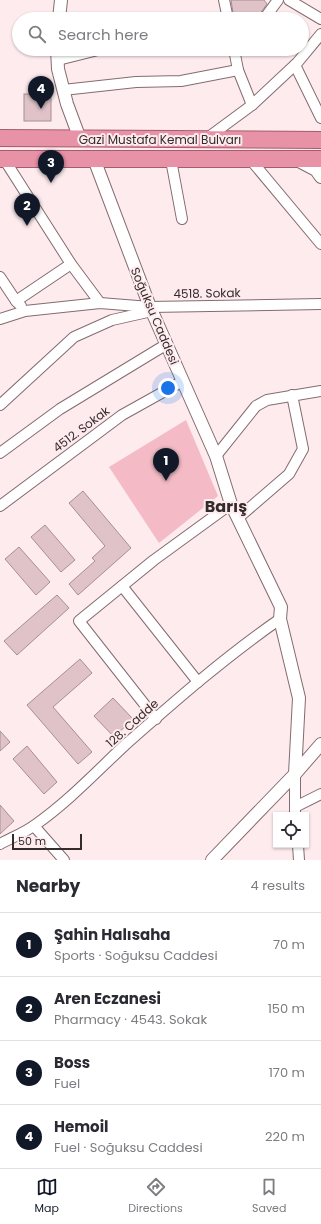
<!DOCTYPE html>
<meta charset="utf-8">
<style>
body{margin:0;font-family:Poppins,sans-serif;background:#f7f7f7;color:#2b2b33}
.controls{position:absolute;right:12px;bottom:12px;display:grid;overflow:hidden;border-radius:0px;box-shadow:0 1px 3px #0004}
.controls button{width:36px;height:36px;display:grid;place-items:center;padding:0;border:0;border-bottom:1px solid #e1e1e2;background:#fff;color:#2b2b33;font:20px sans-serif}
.scale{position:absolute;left:12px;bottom:10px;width:70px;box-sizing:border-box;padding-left:4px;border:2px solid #352b2d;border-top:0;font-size:11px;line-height:14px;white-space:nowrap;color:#352b2d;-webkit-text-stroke:3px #fdebee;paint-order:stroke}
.you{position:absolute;left:168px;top:388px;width:14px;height:14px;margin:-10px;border:3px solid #fff;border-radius:50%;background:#1a73e8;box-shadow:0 0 0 6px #1a73e833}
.badge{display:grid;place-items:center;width:26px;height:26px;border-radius:50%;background:#111827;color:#fff;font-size:13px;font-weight:700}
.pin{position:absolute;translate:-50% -33px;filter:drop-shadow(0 1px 2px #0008)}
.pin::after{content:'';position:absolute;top:21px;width:14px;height:12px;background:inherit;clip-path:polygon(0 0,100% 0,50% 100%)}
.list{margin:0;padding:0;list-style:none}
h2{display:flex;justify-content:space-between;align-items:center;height:52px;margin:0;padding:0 16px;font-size:17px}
h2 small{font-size:13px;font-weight:400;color:#7c7c81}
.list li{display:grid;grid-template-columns:26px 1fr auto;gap:12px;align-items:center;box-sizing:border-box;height:64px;padding:0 16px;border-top:1px solid #e1e1e2}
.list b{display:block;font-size:15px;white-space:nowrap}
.list p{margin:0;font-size:13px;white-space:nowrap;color:#7c7c81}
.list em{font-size:13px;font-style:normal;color:#7c7c81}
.icon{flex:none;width:22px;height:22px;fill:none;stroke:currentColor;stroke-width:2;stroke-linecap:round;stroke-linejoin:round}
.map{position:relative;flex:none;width:321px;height:860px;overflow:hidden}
.search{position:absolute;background:#fff;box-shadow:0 1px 3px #0004;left:12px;right:12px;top:12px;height:44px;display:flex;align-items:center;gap:10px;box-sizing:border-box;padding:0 14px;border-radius:22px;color:#7c7c81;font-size:15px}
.sheet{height:308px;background:#fff}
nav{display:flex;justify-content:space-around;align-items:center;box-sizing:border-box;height:56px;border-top:1px solid #e1e1e2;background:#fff;font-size:11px;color:#7c7c81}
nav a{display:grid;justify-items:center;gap:2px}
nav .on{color:#111827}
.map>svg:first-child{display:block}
.green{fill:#f4bbc6}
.building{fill:#dfc3c8;stroke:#a88e93}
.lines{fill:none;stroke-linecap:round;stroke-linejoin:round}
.minor-casing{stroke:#846c70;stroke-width:12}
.tertiary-casing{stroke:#846c70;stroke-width:14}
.trunk-casing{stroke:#a55c6e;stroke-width:18}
.minor{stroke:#fff;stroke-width:10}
.tertiary{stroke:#fff;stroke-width:12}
.trunk{stroke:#e892a7;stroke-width:16}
.labels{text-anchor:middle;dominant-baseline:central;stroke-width:4;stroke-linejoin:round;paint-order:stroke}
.street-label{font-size:12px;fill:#352b2d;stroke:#fdebee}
.district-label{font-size:16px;font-weight:bold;fill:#352b2d;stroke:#fdebee}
</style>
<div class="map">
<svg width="321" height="860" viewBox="0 0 321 860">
<rect width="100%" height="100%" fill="#fdebee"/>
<polygon class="green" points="186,420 218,496 159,543 109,467"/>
<g class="building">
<polygon points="231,0 264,0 267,4 259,15 252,19 234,19"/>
<rect x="24" y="94" width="27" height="27"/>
<polygon points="83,491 131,548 78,595 69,584 95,561 92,558 105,546 69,503"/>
<polygon points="45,525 75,560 61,572 31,537"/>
<polygon points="19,547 50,582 36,595 5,559"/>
<polygon points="57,595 69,608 17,655 4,641"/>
<polygon points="80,659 92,673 53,707 92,752 78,764 27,705"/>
<polygon points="113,698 133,719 114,737 94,716"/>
<polygon points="0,731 10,742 0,751"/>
<polygon points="27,746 57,782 44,794 13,759"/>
<polygon points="0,805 14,821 0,834"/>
</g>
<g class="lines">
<defs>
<g id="minor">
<polyline points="224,0 228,19"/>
<polyline points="289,0 321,19"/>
<polyline points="264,19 278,0"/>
<polyline points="234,49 238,70 252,105"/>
<polyline points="58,60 102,49"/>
<polyline points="295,65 321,118"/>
<polyline points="63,90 136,82 181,81 238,70"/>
<polyline points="206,139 252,105 297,63 321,34"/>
<polyline points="4,159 71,264 100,303"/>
<polyline points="250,159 321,244"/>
<polyline points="171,160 182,219"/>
<polyline points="0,277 16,301 21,306"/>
<polyline points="16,301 71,264"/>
<polyline points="0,319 25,311 100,303 150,307 321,304"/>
<polyline points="0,405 74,337 112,320 152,311"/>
<polyline points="0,453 60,409 167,344"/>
<polyline points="216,456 256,406 267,400 321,391"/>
<polyline points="0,506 122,415 183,381"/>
<polyline points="238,518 289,474 303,449 292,395"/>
<polyline points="122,586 198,682"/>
<polyline points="156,719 79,621 154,560 231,504"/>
<polyline points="295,774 295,815"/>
<polyline points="295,807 321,794"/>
<polyline points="34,826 64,860"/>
<path d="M 0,844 C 11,838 24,833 35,825 C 68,802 96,772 125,745 C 175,701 225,657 280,619"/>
<polyline points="298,845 299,860"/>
</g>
<g id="tertiary">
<polyline points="59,19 61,0"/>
<polyline points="57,49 58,69 67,104 80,139"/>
<polyline points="94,159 150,307 216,456 231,504 281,607 280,619 299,698 295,774"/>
<polyline points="297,160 316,170 321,177"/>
<polyline points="212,860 295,774 321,744"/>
</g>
<g id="trunk">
<polyline points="0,138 321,140"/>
<polyline points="0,159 321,159"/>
</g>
</defs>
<use href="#minor" class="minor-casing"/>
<use href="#tertiary" class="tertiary-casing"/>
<use href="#trunk" class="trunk-casing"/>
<use href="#minor" class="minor"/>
<use href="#tertiary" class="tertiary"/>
<use href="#trunk" class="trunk"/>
</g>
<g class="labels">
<g class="street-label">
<text x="160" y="139">Gazi Mustafa Kemal Bulvarı</text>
<text transform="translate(207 293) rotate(-1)">4518. Sokak</text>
<text transform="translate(155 316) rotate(67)">Soğuksu Caddesi</text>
<text transform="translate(81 429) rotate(-37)">4512. Sokak</text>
<text transform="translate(132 723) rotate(-42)">128. Cadde</text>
</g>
<g class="district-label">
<text x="226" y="506">Barış</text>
</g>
</g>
</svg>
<div class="controls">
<button><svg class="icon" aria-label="locate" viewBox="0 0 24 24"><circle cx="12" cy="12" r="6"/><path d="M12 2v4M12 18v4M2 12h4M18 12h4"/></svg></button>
</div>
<div class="scale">50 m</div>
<div class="you"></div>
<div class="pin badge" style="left:166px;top:481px">1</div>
<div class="pin badge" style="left:27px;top:226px">2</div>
<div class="pin badge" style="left:51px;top:183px">3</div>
<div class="pin badge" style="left:41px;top:109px">4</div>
<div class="search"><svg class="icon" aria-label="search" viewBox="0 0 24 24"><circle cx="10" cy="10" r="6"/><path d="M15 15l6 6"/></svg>Search here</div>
</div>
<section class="sheet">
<h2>Nearby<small>4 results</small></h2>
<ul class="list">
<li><span class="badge">1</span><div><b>Şahin Halısaha</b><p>Sports · Soğuksu Caddesi</p></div><em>70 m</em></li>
<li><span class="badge">2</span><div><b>Aren Eczanesi</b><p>Pharmacy · 4543. Sokak</p></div><em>150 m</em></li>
<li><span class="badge">3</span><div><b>Boss</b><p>Fuel</p></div><em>170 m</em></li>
<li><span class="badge">4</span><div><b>Hemoil</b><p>Fuel · Soğuksu Caddesi</p></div><em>220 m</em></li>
</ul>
</section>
<nav>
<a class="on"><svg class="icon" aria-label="map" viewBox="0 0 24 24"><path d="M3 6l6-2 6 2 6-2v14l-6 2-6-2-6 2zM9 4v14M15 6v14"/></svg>Map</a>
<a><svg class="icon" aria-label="directions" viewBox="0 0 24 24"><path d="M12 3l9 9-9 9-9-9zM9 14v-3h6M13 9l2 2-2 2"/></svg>Directions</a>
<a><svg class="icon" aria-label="saved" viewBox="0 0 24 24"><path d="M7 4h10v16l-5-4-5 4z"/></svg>Saved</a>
</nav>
